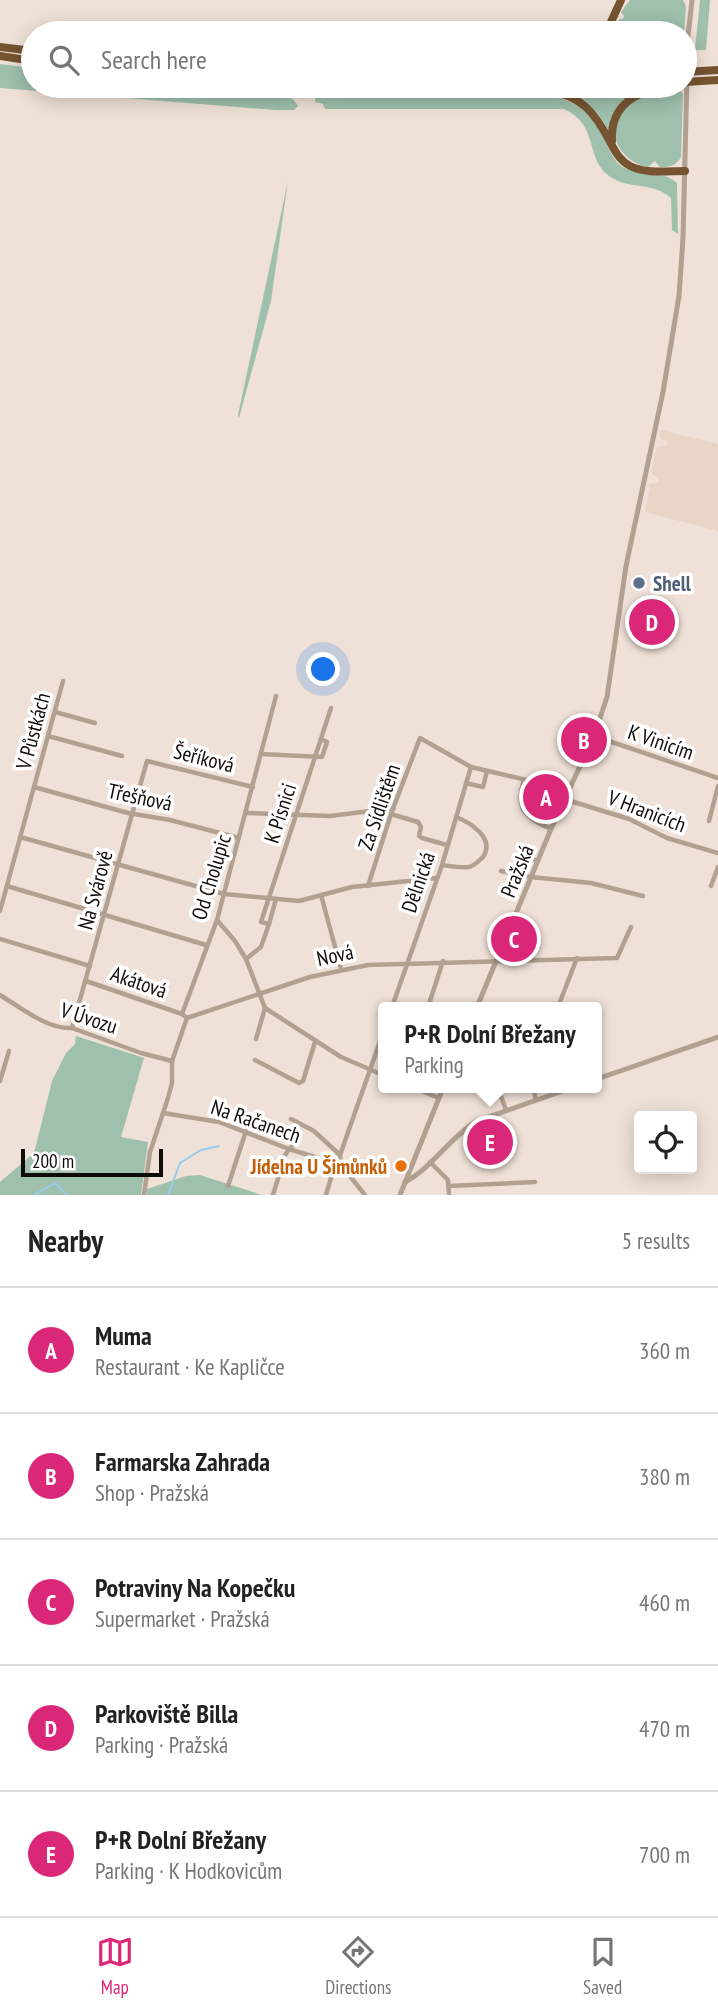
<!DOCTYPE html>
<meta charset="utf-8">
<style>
body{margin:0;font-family:"PT Sans Narrow",sans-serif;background:#f2f2f2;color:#222}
.controls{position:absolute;right:21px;bottom:21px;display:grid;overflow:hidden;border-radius:7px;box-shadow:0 4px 18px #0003}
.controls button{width:63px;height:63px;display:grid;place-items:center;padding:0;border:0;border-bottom:2px solid #e0e0e0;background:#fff;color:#222;font:35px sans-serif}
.scale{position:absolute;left:21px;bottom:18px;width:142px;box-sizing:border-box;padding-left:7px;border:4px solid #0f0b08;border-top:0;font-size:19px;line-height:24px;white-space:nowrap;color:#0f0b08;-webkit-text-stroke:5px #fff;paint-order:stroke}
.you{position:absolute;left:324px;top:670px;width:24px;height:24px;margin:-18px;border:5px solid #fff;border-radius:50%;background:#1a73e8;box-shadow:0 0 0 10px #1a73e833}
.badge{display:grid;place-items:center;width:46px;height:46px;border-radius:50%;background:#db2777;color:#fff;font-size:23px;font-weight:700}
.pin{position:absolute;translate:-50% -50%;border:4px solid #fff;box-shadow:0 2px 7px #0006}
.popup{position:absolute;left:378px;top:1002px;width:224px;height:91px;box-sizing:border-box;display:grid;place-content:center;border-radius:7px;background:#fff;filter:drop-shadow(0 2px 5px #0005);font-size:23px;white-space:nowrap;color:#767676}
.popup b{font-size:26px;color:#222}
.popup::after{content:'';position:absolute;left:50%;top:100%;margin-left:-14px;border:14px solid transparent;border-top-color:#fff}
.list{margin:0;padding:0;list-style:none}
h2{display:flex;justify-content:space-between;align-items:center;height:91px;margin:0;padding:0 28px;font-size:30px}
h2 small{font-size:23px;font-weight:400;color:#767676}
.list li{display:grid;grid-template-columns:46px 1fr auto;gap:21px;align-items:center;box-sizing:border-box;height:126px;padding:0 28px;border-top:2px solid #e0e0e0}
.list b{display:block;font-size:26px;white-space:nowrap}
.list p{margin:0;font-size:23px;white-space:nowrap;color:#767676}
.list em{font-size:23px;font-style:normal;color:#767676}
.icon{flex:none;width:38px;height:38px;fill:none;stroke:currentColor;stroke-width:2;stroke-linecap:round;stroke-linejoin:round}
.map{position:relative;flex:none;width:718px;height:1195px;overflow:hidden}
.search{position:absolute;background:#fff;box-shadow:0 4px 18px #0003;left:21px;right:21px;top:21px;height:77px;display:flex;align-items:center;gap:18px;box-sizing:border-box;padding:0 24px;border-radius:38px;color:#767676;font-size:26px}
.sheet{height:721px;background:#fff}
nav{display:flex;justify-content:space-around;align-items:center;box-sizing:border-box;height:98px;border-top:2px solid #e0e0e0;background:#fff;font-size:19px;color:#767676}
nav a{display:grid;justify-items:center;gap:4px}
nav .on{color:#db2777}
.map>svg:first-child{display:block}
.built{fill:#e9d4c6}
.green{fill:#9fc0ad}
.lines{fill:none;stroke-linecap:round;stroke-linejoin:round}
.stream{stroke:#99ccea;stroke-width:2}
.minor{stroke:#b2a191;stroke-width:4.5}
.tertiary{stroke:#b2a191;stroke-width:5}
.motorway{stroke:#765431;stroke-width:8}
.service-dot{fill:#5c6f8a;stroke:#fff;stroke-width:2.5}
.food-dot{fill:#e8710a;stroke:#fff;stroke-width:2.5}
.labels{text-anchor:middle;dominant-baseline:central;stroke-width:7;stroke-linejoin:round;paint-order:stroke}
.service-label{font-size:21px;font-weight:bold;fill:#4e5e75;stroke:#fff;text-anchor:start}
.street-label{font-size:21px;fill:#0f0b08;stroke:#fff}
.food-label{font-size:21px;font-weight:bold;fill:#c56008;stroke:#fff;text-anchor:end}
</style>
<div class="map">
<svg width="718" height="1195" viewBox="0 0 718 1195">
<rect width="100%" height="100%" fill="#efe1d7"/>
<polygon class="built" points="661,430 718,444 718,531 645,512 650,489 648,484 658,482 659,478 651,473 657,447 666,446 667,442 659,437"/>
<g class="green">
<polygon points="630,0 683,0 686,6 684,33 619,33 619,19 623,19 624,16 621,12"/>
<polygon points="700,0 710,0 706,50 695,50"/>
<path d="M 0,64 L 33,68 L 33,86 L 260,88 C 276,90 290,91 298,106 L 294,110 L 276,110 L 0,88 Z"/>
<path d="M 674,89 L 680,90 L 683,94 L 681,157 C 676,166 670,167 660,167 L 655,161 L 648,167 C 621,162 603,133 624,110 C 638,96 655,91 674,89 Z"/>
<path d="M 641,90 L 614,114 L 609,131 C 599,113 587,100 568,92 Z"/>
<path d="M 321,92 L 545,94 C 578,101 592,112 606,143 C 610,150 614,161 621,166 C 638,178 661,168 677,183 L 678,234 L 672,230 L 671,198 C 652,181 628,190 609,176 C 584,157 600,126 564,109 L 325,109 L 323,104 L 315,102 L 315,93 Z"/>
<polygon points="288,181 271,301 239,418 238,415"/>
<polygon points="76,1036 144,1058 121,1137 148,1142 141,1195 0,1195 0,1182 34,1153 52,1081 66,1053 75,1044"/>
<polygon points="200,1175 262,1195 147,1195 147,1189 186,1176"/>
</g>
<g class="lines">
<g class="stream">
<polyline points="34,1195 55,1183 67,1195"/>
<polyline points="168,1195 180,1163 201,1150 219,1146"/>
</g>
<g class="minor">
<polyline points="55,712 95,723"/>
<polyline points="48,736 122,756"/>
<polyline points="594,736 718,778"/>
<polyline points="261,754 322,757 327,742 321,739"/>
<path d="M 524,780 C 515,809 525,818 551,829"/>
<polyline points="466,783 483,787 487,771"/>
<polyline points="34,787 128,813 170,820 239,838"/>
<polyline points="564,799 629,819 667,838 718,853"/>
<polyline points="246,813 330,816 394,808"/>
<polyline points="391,814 418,822 421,827 419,836 422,838 447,845"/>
<polyline points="709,821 718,786"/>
<polyline points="20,837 224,894 299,901 352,887 436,878"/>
<path d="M 442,865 C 450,866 461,868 469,867 C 474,866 480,860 483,857 C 496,838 469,822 456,817"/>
<polyline points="501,871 531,877 591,883 643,896"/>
<polyline points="519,875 519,860 523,856 538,861"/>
<polyline points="7,886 206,945"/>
<polyline points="368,886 391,814 420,738 471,767 569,790"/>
<polyline points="711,886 718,867"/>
<polyline points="321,895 341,969"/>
<polyline points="0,911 63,681"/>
<polyline points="217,920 235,941 246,959 265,1008 256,1039"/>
<polyline points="269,924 276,899"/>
<polyline points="0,939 90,966"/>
<polyline points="246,959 261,947 269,924 261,922 331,708"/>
<polyline points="86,981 182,1014"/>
<path d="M 0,995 C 20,1007 48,1030 72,1028 L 141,1053 L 172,1061"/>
<polyline points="392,1007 442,865 471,767"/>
<polyline points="428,1007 443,961"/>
<polyline points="558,1007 577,958"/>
<polyline points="265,1008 341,1057 383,1075"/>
<polyline points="187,1018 310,977 368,965 617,958 631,927"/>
<polyline points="72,1028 147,761 253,787"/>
<polyline points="255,1060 299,1083 303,1081 315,1042"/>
<polyline points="0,1081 9,1051"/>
<polyline points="414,1088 439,1098"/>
<polyline points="492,1088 499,1091 506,1110"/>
<polyline points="533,1088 536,1100"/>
<polyline points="163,1113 219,1122 289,1149 341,1165 365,1195"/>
<polyline points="291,1119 314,1131 340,1155"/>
<polyline points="430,1162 448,1180 449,1195"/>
<polyline points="341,1165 340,1155 383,1033"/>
<polyline points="228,1186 246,1131"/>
<polyline points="449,1186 535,1182"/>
<polyline points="144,1195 150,1152 168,1098 172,1083 172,1061 187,1018 182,1014 217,920 276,696"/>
<polyline points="273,1195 285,1155 294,1143 296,1123"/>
<polyline points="326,1195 335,1164"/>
</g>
<g class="tertiary">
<polyline points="477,1007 551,829 594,736 607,697 626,566 663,392 679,296 683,238 688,36 692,0"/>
<polyline points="597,1079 718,1037"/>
<path d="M 405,1182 C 433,1167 450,1137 477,1121 L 571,1088"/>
<polyline points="400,1195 443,1088"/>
</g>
<g class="motorway">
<polyline points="606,33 621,0"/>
<polyline points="0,47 33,51"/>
<polyline points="0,56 33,61"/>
<polyline points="685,72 718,70"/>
<polyline points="685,82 718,80"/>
<polyline points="350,86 444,88 598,86"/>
<path d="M 548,91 C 581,95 595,113 609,140 C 615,151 619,160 630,166 C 646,174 667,171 685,171"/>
<path d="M 612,141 C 610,103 638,91 670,86"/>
</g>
</g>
<circle class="service-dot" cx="639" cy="583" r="7"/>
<circle class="food-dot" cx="401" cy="1166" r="7"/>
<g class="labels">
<g class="service-label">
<text x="653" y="583">Shell</text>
</g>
<g class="street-label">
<text transform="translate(33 731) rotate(-75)">V Půstkách</text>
<text transform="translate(661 742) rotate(19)">K Vinicím</text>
<text transform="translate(204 758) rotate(14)">Šeříková</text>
<text transform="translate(140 797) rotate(12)">Třešňová</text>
<text transform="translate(379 807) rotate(-71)">Za Sídlištěm</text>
<text transform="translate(647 811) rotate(21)">V Hranicích</text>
<text transform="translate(280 813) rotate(-72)">K Písnici</text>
<text transform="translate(517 871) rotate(-68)">Pražská</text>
<text transform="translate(211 877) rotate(-73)">Od Cholupic</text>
<text transform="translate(418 882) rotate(-71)">Dělnická</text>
<text transform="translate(95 890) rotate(-75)">Na Svárově</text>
<text transform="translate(335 955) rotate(-12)">Nová</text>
<text transform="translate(139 982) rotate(19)">Akátová</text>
<text transform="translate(89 1018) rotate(18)">V Úvozu</text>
<text transform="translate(256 1121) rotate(19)">Na Račanech</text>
</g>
<g class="food-label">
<text x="387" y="1166">Jídelna U Šimůnků</text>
</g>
</g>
</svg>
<div class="controls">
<button><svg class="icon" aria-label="locate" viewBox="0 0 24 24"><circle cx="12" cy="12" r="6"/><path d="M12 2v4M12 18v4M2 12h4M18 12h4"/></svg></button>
</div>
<div class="scale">200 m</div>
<div class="you"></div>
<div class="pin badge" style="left:546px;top:797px">A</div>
<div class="pin badge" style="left:584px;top:740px">B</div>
<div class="pin badge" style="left:514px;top:939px">C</div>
<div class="pin badge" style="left:652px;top:622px">D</div>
<div class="pin badge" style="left:490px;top:1142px">E</div>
<div class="popup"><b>P+R Dolní Břežany</b>Parking</div>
<div class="search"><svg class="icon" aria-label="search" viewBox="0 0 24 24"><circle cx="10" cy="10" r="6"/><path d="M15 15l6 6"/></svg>Search here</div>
</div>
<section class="sheet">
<h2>Nearby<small>5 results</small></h2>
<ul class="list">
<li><span class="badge">A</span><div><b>Muma</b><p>Restaurant · Ke Kapličce</p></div><em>360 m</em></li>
<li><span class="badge">B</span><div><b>Farmarska Zahrada</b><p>Shop · Pražská</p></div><em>380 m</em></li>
<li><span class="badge">C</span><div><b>Potraviny Na Kopečku</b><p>Supermarket · Pražská</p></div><em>460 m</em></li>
<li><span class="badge">D</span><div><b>Parkoviště Billa</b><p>Parking · Pražská</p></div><em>470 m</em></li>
<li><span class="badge">E</span><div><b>P+R Dolní Břežany</b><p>Parking · K Hodkovicům</p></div><em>700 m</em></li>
</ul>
</section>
<nav>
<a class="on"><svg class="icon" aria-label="map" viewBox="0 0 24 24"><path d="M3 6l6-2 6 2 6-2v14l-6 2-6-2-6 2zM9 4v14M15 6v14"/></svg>Map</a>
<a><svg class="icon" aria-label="directions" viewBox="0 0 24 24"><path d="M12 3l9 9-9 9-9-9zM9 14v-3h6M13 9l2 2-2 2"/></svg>Directions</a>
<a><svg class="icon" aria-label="saved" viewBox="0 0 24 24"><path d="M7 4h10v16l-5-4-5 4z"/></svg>Saved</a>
</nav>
